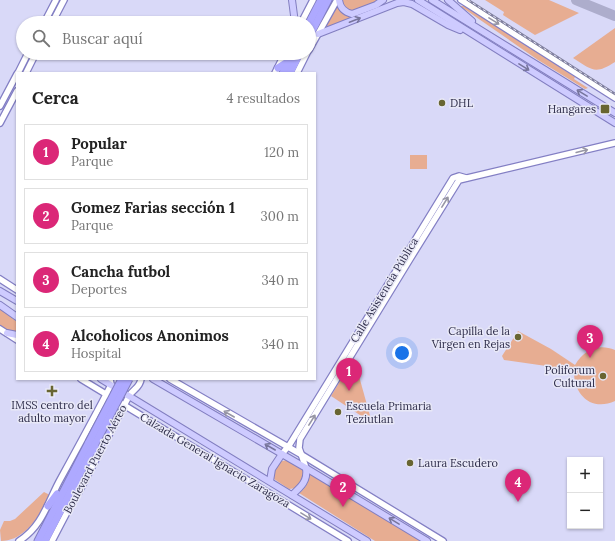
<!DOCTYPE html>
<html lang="es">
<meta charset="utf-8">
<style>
body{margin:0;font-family:Lora,serif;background:#f2f2f2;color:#222}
.controls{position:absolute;right:12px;bottom:12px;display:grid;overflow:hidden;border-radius:0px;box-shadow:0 1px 3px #0004}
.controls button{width:36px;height:36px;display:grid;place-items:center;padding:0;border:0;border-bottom:1px solid #e0e0e0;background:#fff;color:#222;font:20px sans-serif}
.you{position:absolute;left:402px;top:353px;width:14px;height:14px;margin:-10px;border:3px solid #fff;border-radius:50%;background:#1a73e8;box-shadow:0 0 0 6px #1a73e833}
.badge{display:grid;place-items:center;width:26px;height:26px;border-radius:50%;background:#db2777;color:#fff;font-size:13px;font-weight:700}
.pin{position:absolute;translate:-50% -33px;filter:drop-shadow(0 1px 2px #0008)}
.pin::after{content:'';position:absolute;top:21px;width:14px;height:12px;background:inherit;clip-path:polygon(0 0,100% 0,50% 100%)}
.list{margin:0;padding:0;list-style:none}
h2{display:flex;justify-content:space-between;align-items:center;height:52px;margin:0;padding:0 16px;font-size:17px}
h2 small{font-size:13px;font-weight:400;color:#767676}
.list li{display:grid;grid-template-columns:26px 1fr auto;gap:12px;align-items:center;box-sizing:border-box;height:56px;margin:0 8px 8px;padding:0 8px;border:1px solid #e0e0e0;border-radius:0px}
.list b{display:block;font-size:15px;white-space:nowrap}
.list p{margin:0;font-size:13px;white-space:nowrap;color:#767676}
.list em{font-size:13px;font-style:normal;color:#767676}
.icon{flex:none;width:22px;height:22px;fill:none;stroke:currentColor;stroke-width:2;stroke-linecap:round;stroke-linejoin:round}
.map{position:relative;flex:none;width:615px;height:541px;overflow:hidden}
.search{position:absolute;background:#fff;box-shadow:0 1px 3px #0004;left:16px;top:16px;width:300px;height:44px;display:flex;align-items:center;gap:10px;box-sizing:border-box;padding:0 14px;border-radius:22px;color:#767676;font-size:15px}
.panel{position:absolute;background:#fff;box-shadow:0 1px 3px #0004;left:16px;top:72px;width:300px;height:308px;border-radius:0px}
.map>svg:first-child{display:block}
.green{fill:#e7ad92}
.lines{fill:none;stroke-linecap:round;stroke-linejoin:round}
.taxiway{stroke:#adadcc;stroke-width:10}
.secondary-casing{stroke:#837fc4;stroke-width:8}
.primary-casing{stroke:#827ec0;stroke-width:8}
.highway-casing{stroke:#827ec0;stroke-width:9}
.secondary{stroke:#fff;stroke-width:5.5}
.primary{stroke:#cecbff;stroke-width:6}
.highway{stroke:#aea9ff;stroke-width:7}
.rail-casing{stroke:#81819f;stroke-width:2.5}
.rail{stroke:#e8e8f7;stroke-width:1;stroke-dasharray:3;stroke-linecap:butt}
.highway-bridge-casing{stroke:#827ec0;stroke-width:9;stroke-linecap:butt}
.highway-bridge{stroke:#aea9ff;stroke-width:7}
.oneway{stroke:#77759c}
.oneway2{stroke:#9796a5}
.poi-dot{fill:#686532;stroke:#e8e8f7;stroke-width:1.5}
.labels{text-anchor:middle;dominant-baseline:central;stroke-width:3;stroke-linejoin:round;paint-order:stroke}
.poi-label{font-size:11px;fill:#2f2e4b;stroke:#e8e8f7;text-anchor:start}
.street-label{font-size:11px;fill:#2f2e4b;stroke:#e8e8f7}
</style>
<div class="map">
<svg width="615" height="541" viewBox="0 0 615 541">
<rect width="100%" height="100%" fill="#d9d9f8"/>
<g class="green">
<polygon points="342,0 380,0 354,12 345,8"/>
<polygon points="485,0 549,0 579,13 535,35 503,15 504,12"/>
<polygon points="338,5 348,15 358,16 327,27 326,25"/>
<polygon points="460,6 464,6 556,61 564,70 575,77 574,79 588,88 585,89 538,60"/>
<path d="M 615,28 L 615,62 C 595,75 592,70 573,58 Z"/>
<rect x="410" y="155" width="17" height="14"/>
<polygon points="0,308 17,322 17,333 11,332 0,326"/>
<path d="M 518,331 L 551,349 L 575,365 C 584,350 598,343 615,350 L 615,401 C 591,412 573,394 574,370 L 504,360 L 502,356 Z"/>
<polygon points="354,358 372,423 331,396"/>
<polygon points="287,460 305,472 304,478 296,488 289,489 274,479 273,472 278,462"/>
<path d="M 310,473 L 421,541 L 375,541 L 299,493 C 306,489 309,481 310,473 Z"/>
<path d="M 44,492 L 50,495 C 41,514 25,541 1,541 L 0,530 L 4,521 L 10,521 L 15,519 Z"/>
</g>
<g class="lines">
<polyline class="taxiway" points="576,0 615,16"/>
<defs>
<g id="secondary">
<polyline points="461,0 615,98"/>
<polyline points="44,23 56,0"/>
<polyline points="52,23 64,0"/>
<polyline points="301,23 313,0"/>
<polyline points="309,50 337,0"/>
<polyline points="18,73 28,53"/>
<polyline points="26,73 36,53"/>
<polyline points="275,73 285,53"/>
<polyline points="297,73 307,53"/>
<polyline points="0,106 17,74"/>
<polyline points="0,123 17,91"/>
<polyline points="0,279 17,290"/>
<polyline points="0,329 17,340"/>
<polyline points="81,379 348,541"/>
<polyline points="170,379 302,455 443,541"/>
<path d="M 109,435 L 129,396 C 133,389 140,388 141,379"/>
<polyline points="282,454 290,444 325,387 453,178 459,176 466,178"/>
<polyline points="306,468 299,448 300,439 410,259 459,180 615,143"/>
<path d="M 19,541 C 43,526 48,501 61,478 C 78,447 95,416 111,385 L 110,379"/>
<polyline points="52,541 75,497 79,492 102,448"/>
</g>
<g id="primary">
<polyline points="292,0 295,23"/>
<path d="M 339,0 C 340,8 344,12 352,14 L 376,5 L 383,0"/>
<polyline points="418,0 615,123"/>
<polyline points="432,0 615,113"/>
<polyline points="448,0 472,21"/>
<polyline points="318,34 397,3 404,2 412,4 448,25 460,30"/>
<polyline points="0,291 17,301"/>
<polyline points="0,305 17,317"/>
<polyline points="7,333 17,335"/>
<polyline points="101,379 367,541"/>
<polyline points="153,379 306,468 427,541"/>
<polyline points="270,481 272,469 282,454"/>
<path d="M 292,495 C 301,487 308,481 306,468"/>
</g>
<g id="highway">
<polyline points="309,23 321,0"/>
<polyline points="309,37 328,0"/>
<polyline points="278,68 289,61"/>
<polyline points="283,73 293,53"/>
<polyline points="290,73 300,53"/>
<polyline points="96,452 108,429 108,419"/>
<polyline points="75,497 76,490 80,483"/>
<polyline points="48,506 57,494"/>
<polyline points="38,541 89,442"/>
<polyline points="45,541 95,444"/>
</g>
</defs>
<use href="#secondary" class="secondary-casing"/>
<use href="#primary" class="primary-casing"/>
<use href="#highway" class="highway-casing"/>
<use href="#secondary" class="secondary"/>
<use href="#primary" class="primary"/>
<use href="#highway" class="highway"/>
<defs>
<polyline id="rail" points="468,0 615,94"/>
</defs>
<use href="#rail" class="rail-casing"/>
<use href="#rail" class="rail"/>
<defs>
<g id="highway-bridge">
<polyline points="89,442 122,379"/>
<polyline points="95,444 129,379"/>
</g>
</defs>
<use href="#highway-bridge" class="highway-bridge-casing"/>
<use href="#highway-bridge" class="highway-bridge"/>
</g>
<defs><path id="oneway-shaft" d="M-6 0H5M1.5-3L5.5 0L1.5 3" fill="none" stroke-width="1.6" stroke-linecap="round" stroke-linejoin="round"/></defs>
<g class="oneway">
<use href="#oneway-shaft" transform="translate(355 20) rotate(-21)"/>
<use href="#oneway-shaft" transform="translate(524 67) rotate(32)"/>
<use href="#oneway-shaft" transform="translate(582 93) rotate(-149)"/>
<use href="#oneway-shaft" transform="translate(270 447) rotate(-150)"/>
<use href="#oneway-shaft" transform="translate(394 521) rotate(-149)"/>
</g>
<g class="oneway2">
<use href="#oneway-shaft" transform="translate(494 21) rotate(32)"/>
<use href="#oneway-shaft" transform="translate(582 151) rotate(-14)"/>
<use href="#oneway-shaft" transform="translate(445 202) rotate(-58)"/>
<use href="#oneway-shaft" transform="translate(229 414) rotate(-150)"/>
<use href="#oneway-shaft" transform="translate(312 420) rotate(-58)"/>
<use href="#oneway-shaft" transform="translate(306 516) rotate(31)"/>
</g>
<g class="poi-dot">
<circle cx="442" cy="103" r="4"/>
<rect x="600" y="104" width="10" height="10" rx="2"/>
<circle cx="518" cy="337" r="4"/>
<circle cx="603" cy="376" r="4"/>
<path d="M50 385h4v4h4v4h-4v4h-4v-4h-4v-4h4z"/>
<circle cx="338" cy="412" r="4"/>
<circle cx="410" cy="463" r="4"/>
</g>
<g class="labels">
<g class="poi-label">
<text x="450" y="103">DHL</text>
<text x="596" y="109" text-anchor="end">Hangares</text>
<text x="510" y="331" text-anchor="end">Capilla de la<tspan x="510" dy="13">Virgen en Rejas</tspan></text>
<text x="595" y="370" text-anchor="end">Poliforum<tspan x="595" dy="13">Cultural</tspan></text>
<text x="52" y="405" text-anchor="middle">IMSS centro del<tspan x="52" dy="13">adulto mayor</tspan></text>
<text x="346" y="406">Escuela Primaria<tspan x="346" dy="13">Teziutlan</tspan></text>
<text x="418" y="463">Laura Escudero</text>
</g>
<g class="street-label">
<text transform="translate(384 290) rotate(-59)">Calle Asistencia Pública</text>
<text transform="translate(95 459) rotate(-62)">Boulevard Puerto Aéreo</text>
<text transform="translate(215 460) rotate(31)">Calzada General Ignacio Zaragoza</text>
</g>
</g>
</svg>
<div class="controls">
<button>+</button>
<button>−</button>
</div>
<div class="you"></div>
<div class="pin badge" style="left:349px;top:391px">1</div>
<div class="pin badge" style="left:343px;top:507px">2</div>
<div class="pin badge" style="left:590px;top:358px">3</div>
<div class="pin badge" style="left:518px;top:502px">4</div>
<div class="search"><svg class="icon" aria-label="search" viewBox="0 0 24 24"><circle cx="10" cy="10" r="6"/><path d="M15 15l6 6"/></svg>Buscar aquí</div>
<section class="panel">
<h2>Cerca<small>4 resultados</small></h2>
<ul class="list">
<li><span class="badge">1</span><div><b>Popular</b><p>Parque</p></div><em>120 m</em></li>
<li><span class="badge">2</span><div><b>Gomez Farias sección 1</b><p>Parque</p></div><em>300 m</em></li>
<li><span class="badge">3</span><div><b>Cancha futbol</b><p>Deportes</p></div><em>340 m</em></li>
<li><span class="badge">4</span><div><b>Alcoholicos Anonimos</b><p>Hospital</p></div><em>340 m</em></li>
</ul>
</section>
</div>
